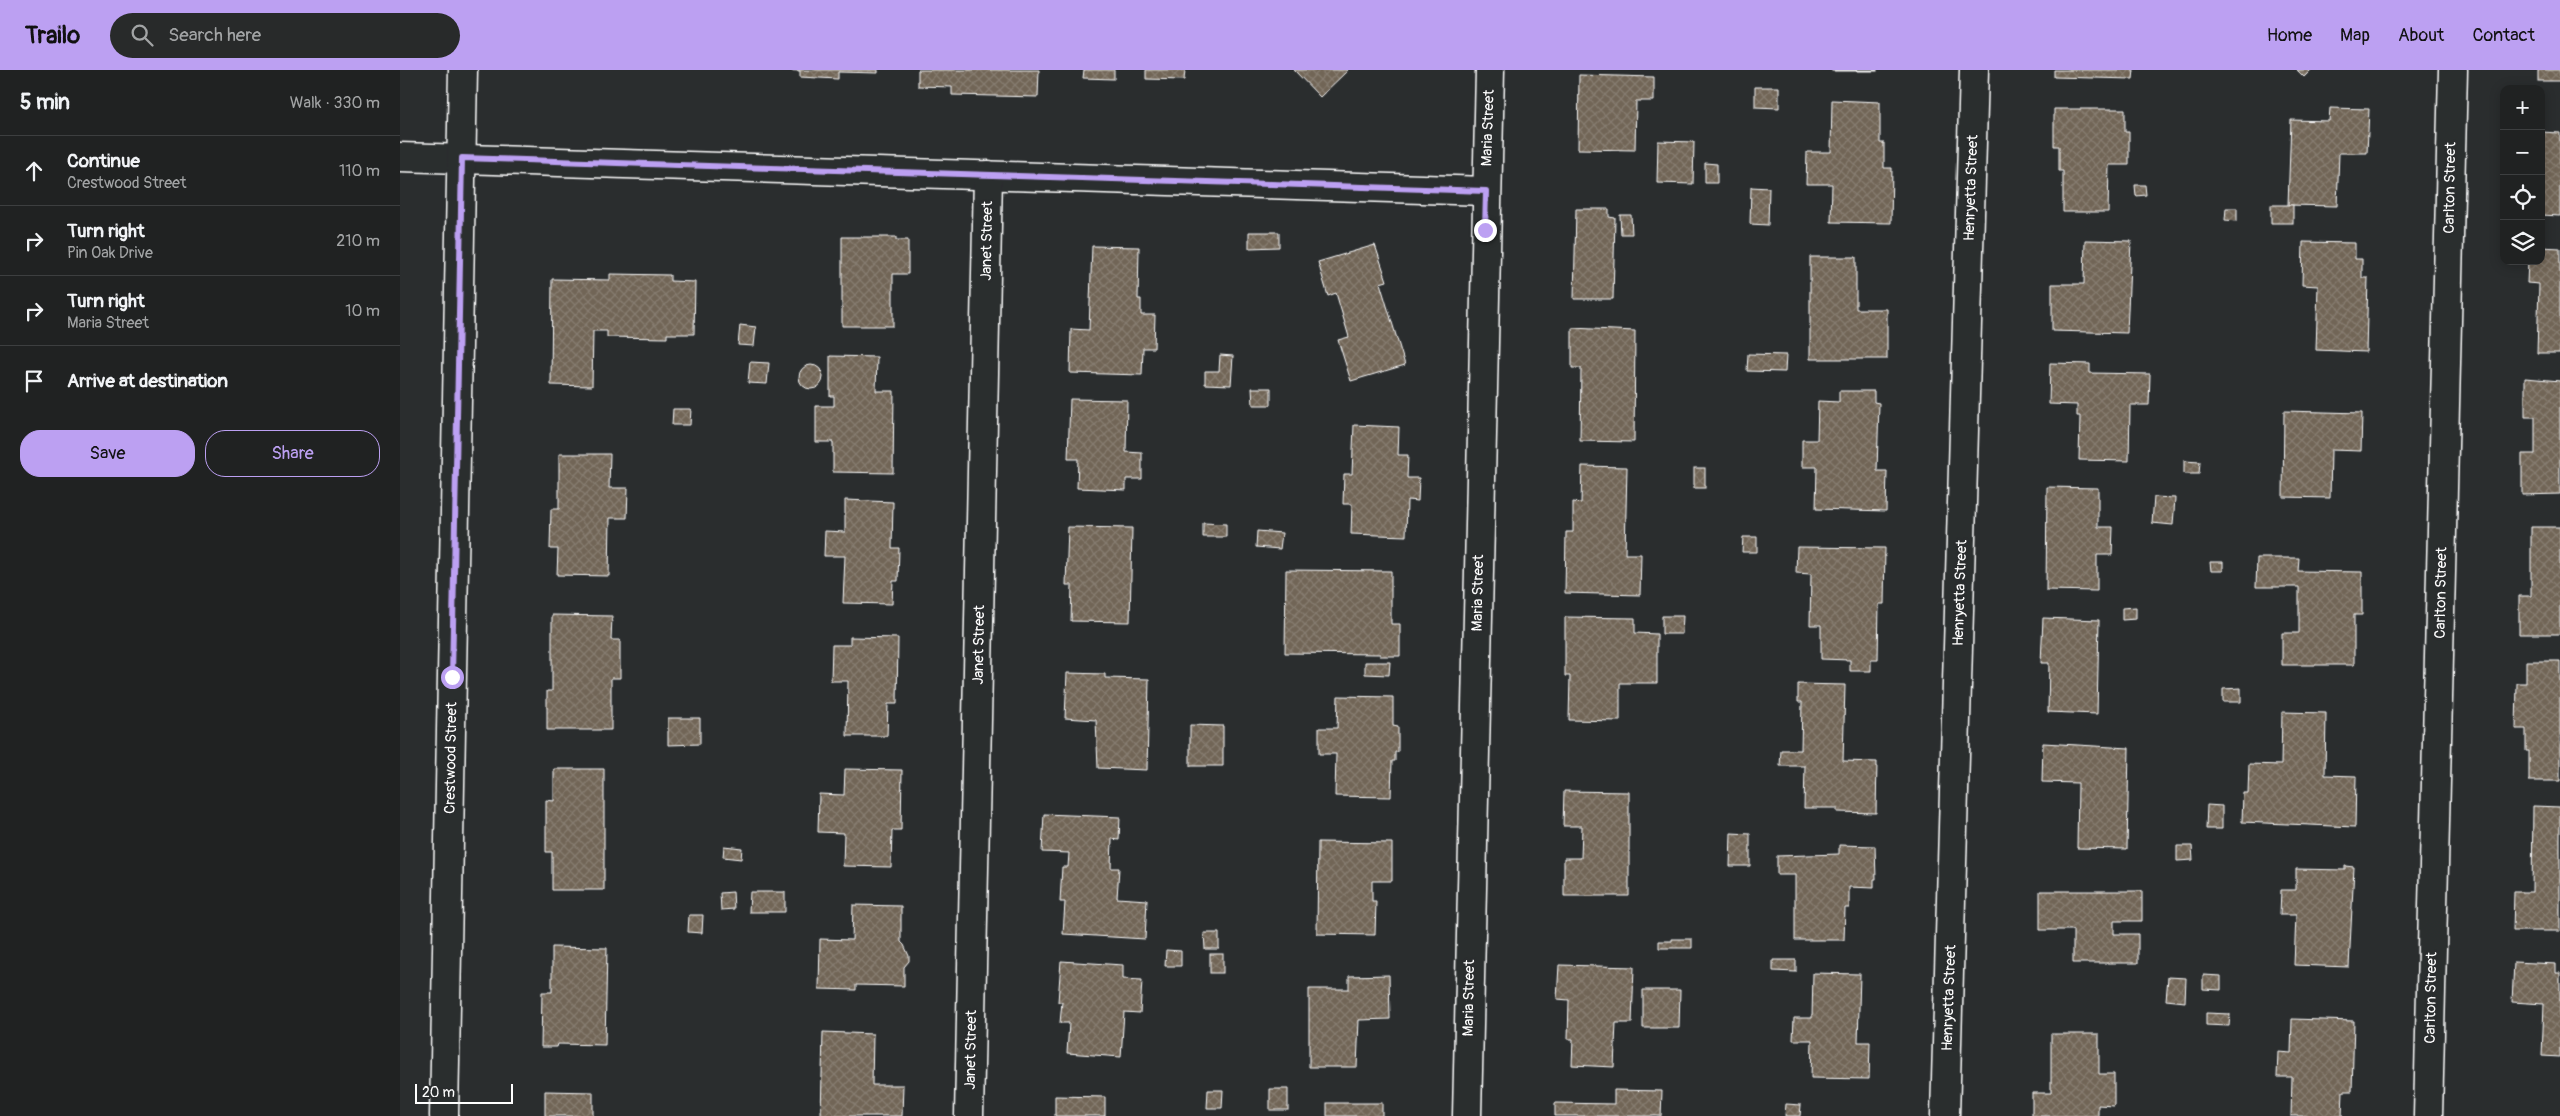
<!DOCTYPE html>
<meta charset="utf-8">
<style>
body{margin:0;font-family:Pangolin,sans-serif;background:#282a2a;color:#f1f3f6}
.controls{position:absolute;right:15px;top:15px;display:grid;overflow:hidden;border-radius:10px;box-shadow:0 2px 12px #0003}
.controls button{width:45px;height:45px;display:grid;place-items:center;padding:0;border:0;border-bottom:1px solid #3d3f40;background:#202222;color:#f1f3f6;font:25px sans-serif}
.scale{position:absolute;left:15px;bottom:12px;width:98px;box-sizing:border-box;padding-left:5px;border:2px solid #fff;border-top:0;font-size:14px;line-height:18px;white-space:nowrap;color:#fff;-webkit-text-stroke:4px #2a2d2e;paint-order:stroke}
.stop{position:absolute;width:15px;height:15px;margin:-11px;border:4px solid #bca0f2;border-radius:50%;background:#fff}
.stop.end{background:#bca0f2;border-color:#fff;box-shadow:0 1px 5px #0008}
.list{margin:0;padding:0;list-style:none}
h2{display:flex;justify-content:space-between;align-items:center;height:65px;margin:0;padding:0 20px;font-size:21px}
h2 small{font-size:16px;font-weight:400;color:#a2a4a5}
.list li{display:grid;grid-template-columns:32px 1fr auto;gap:15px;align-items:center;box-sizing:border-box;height:70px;padding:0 20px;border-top:1px solid #3d3f40}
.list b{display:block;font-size:19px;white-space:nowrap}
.list p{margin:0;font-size:16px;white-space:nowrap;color:#a2a4a5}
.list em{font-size:16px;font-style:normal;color:#a2a4a5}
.actions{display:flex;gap:10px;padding:15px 20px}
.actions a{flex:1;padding:11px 0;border:1px solid #bca0f2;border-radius:20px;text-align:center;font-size:18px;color:#bca0f2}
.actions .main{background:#bca0f2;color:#111}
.icon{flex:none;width:28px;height:28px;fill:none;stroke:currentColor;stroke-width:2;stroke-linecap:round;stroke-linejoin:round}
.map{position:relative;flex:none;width:2160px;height:1046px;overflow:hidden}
header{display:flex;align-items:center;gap:30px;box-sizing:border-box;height:70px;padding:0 25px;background:#bca0f2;color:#111}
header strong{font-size:24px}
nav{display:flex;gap:28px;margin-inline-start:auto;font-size:18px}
.search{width:350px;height:45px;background:#282a2a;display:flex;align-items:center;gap:12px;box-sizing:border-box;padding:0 18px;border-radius:28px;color:#a2a4a5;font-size:19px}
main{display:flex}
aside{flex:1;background:#202222}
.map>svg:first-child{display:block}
.building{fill:url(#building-cross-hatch);stroke:#fff}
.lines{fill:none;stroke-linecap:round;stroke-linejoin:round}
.street-casing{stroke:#fff;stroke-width:31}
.street{stroke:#2a2d2e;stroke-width:28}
.route{stroke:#bca0f2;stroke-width:6}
.labels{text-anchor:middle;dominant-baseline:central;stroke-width:5;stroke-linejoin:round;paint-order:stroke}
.street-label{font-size:15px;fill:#fff;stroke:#2a2d2e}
</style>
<header>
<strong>Trailo</strong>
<div class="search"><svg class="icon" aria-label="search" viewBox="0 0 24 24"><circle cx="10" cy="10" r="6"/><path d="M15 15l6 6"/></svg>Search here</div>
<nav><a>Home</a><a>Map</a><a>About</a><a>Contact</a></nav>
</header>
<main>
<aside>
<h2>5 min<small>Walk · 330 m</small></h2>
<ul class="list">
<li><svg class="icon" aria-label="ahead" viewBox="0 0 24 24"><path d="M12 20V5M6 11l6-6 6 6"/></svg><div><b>Continue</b><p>Crestwood Street</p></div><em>110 m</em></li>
<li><svg class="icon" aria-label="right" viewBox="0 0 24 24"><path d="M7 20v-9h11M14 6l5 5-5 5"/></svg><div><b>Turn right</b><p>Pin Oak Drive</p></div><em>210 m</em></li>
<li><svg class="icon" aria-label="right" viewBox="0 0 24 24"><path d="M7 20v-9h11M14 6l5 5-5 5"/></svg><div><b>Turn right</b><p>Maria Street</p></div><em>10 m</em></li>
<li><svg class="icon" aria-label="arrive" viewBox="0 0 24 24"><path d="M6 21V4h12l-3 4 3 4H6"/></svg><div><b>Arrive at destination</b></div></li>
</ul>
<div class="actions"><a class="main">Save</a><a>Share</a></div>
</aside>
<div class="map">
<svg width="2160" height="1046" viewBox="0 0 2160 1046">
<defs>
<pattern id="building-cross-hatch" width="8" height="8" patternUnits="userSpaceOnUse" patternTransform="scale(1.25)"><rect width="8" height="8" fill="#716557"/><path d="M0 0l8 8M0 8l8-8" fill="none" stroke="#867c70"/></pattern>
</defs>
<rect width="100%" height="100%" fill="#2a2d2e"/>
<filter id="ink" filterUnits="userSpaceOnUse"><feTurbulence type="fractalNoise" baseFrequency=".02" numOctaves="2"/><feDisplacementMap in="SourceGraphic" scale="10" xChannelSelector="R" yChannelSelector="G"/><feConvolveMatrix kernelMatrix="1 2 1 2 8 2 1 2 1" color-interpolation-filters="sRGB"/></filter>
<g filter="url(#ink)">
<g class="building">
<polygon points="382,0 478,0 478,3 438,2 438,9 400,7 400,1"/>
<polygon points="518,0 639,0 638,27 552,25 552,17 518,16"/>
<polygon points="684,0 714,0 714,9 683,8"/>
<polygon points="746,0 785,0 784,10 746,9"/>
<polygon points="894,0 948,0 920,27"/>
<rect x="1432" y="0" width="45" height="1"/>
<polygon points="1654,0 1734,0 1733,9 1654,7"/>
<polygon points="1897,0 1911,0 1904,7"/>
<rect x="2138" y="0" width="22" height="11"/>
<polygon points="1179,5 1254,7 1254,31 1236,31 1235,80 1178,79"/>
<polygon points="1355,17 1379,17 1379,38 1355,37"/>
<polygon points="1432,30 1480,32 1480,73 1484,73 1484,98 1492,98 1491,153 1431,152 1432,114 1406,114 1407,82 1431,82"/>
<polygon points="1930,38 1969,39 1967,83 1939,83 1937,136 1888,135 1891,50 1929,51"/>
<polygon points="1654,39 1725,39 1725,62 1729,62 1729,95 1709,95 1708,142 1663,142 1663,101 1659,101 1659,76 1654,76"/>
<polygon points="2141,62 2160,63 2160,146 2141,145"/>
<polygon points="1258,71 1294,72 1293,114 1257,113"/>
<polygon points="1305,93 1317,94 1317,113 1305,113"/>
<polygon points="1735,115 1745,115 1746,125 1736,126"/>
<polygon points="1351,117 1369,118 1368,155 1350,154"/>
<rect x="1871" y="135" width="22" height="18"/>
<polygon points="1826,138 1837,138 1837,151 1825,150"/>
<polygon points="1176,139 1209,139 1209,147 1215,148 1213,229 1174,229"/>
<polygon points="1220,145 1231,145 1232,164 1221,164"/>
<polygon points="849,162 879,162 879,177 849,178"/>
<polygon points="442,167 496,167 496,170 508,170 508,204 493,204 493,256 442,256"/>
<polygon points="1685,170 1731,171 1727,263 1652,261 1652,214 1684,214"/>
<polygon points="1903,172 1955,173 1955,189 1962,189 1962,208 1968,208 1966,282 1916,280 1918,216 1902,215"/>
<polygon points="975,175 987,211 980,213 1005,295 951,311 938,270 949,267 936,223 928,226 918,192"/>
<polygon points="692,176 739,177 738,229 741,229 741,245 755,245 754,278 743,278 742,305 670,303 671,259 689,260"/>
<polygon points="2141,177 2160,178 2160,283 2137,283 2139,214 2127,213 2128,191 2141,191"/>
<polygon points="1410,187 1456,187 1456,239 1487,239 1487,289 1410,289"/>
<polygon points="210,204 270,205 270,211 295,212 294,264 267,264 267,268 207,267 207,261 193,261 192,316 151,315 152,209 210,210"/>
<polygon points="340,255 356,257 354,276 338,275"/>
<polygon points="1172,258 1235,261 1234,372 1180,371 1181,298 1172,298"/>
<polygon points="1348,284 1386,285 1385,302 1347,301"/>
<polygon points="820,285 833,286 831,315 805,314 805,301 819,301"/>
<polygon points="430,286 477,287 476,321 494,321 493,403 433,402 433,372 416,372 416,336 434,336 434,326 430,326"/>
<polygon points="350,292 369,293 367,314 348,313"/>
<polygon points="1650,293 1690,294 1690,303 1750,304 1749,335 1730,335 1729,391 1679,390 1680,346 1677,346 1677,335 1649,334"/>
<circle cx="411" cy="307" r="12"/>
<polygon points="2125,308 2160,311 2160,424 2122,425 2122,384 2135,384 2135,347 2125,347"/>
<polygon points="852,318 871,318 871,335 853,335"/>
<polygon points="1439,321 1474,321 1474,332 1479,333 1477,401 1487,401 1486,441 1416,439 1417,397 1402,397 1402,370 1417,370 1418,331 1439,332"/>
<polygon points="670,329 727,330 726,382 742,383 742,409 726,409 726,420 677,418 678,389 668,389"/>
<polygon points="273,339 291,339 290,355 272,355"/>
<polygon points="1884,341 1962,343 1961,381 1931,380 1930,428 1883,427"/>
<polygon points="954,355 999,357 998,385 1008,385 1007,408 1019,408 1018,431 1007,430 1006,466 951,464 952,434 943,434 944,404 952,404"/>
<polygon points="159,384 210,384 209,418 228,418 227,448 210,448 209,506 157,505 158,479 150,479 151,439 159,439"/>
<polygon points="1784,391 1800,392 1799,404 1784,404"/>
<polygon points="1182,396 1227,397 1225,484 1241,484 1240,525 1165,523 1166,462 1173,462 1173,432 1181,433"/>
<rect x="1294" y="398" width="11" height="20"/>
<polygon points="1647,417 1698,418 1698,457 1713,457 1712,485 1697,485 1697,521 1646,520"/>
<polygon points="1754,427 1775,428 1773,455 1752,453"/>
<polygon points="445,430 493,432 492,478 499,478 498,511 493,511 492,534 443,533 445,486 424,486 425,461 445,462"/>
<polygon points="803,453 826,454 826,467 803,467"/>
<polygon points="668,457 732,458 730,552 671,551 672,515 666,515"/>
<polygon points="2131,457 2160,457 2160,564 2119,564 2119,526 2131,526"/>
<polygon points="857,461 882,463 880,479 856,477"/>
<polygon points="1343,467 1357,467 1357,482 1342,482"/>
<polygon points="1397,477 1485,478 1484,534 1479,534 1478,590 1471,590 1471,601 1450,601 1450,590 1421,589 1421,555 1410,555 1411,504 1396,503"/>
<polygon points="1857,488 1899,488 1898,501 1962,502 1962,545 1954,545 1954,595 1882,595 1882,563 1899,563 1899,517 1856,517"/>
<polygon points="1810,492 1823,492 1823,501 1811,501"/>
<polygon points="886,500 991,501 991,554 1000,554 1000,586 980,586 980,584 885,583"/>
<polygon points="1736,537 1736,549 1722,550 1722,538"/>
<polygon points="152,545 212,546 211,570 220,570 220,608 211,608 211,660 147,660 147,621 152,621"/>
<polygon points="1262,546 1283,546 1282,564 1262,564"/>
<polygon points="1165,547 1235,548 1235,563 1257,564 1257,613 1220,613 1220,651 1169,650 1170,606 1165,606"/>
<polygon points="1643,548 1699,550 1697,644 1648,642 1649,593 1641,593"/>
<polygon points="450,567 498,568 497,634 488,634 487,666 447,666 448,611 431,611 432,575 450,575"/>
<polygon points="2126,591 2160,591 2160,711 2129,711 2129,681 2126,681 2126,659 2116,659 2117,613 2126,613"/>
<polygon points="965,592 990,592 989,605 965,604"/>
<polygon points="667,603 705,604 705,608 749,609 747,700 698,698 696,650 665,648"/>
<polygon points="1398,614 1445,615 1443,691 1477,692 1476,743 1437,742 1437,738 1404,738 1405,696 1380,696 1381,680 1401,680 1402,632 1398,632"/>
<polygon points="1841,618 1841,632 1823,632 1823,619"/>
<polygon points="938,626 993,627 993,656 998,657 998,682 995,682 995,691 992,691 991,727 935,726 936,684 919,684 919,658 937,658"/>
<polygon points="1882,642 1926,643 1925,705 1956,706 1955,757 1842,752 1843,723 1848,723 1849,694 1881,695"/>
<polygon points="268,648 300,648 300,674 268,675"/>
<polygon points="790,655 823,656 823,696 790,696"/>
<polygon points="1643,673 1729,678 1727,779 1677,778 1678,713 1642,712"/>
<polygon points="154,699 204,699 204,820 152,820 152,782 146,782 146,730 154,731"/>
<polygon points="445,699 502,700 501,760 492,760 491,797 443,796 444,763 418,762 419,724 444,725"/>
<polygon points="1164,721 1229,722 1229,826 1164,826 1164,788 1181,788 1182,756 1163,756"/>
<polygon points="1807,735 1822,736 1822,759 1806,759"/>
<polygon points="2133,736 2160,737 2160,861 2113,861 2114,822 2132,822"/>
<polygon points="644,744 720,747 719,770 712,769 711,798 719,798 717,828 747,830 745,869 663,864 665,832 660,832 662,797 668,797 669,783 642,782"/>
<polygon points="1331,763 1350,764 1350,796 1330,796"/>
<polygon points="918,772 992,773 992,811 972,811 972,831 976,831 975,865 917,864"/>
<polygon points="1439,775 1475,776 1476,809 1474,809 1474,818 1449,817 1449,838 1445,838 1444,870 1395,870 1395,805 1377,805 1377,786 1439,784"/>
<polygon points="324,776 342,778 341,789 323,787"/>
<polygon points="1777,776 1792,776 1793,790 1777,791"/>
<polygon points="1945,796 1954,797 1949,897 1894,895 1896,845 1880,845 1881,820 1896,820 1896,799 1945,800"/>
<polygon points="1640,821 1742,821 1742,851 1714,851 1714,864 1738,864 1738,893 1673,893 1673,860 1640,860"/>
<polygon points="333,822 334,839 321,840 320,823"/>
<polygon points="350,822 385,822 385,842 349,842"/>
<polygon points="453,835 501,836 501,872 504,875 509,886 509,891 504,897 504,916 456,915 456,920 419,919 420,869 452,870"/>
<polygon points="289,845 303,845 302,863 288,862"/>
<polygon points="804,863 819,863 819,879 805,879"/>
<polygon points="1272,869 1292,869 1292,878 1259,878 1259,871 1272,871"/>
<polygon points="152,877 207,878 205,975 158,974 157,977 141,977 142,922 152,922"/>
<polygon points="766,880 781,881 781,896 765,896"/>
<rect x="810" y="884" width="13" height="19"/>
<polygon points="1373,890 1396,890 1396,902 1373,901"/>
<polygon points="661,891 723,895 723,909 742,910 740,943 724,942 721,987 667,983 669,953 660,953 662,932 658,932"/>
<polygon points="2114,892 2156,894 2156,903 2160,903 2160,987 2142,986 2144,934 2112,932"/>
<polygon points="1159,895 1234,897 1232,953 1216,953 1214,997 1172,995 1173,969 1168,969 1169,930 1157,929"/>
<polygon points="1413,903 1460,904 1458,972 1470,972 1469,1009 1411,1008 1412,970 1393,970 1394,948 1412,948"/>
<polygon points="989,905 990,949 959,950 957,997 909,997 909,919 949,919 949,906"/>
<polygon points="1803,905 1821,906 1821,920 1803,919"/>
<polygon points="1768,907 1786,908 1785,932 1766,930"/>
<polygon points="1243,920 1280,920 1279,958 1243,958"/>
<polygon points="1806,943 1830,944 1829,956 1806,955"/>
<polygon points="1892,949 1954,951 1952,1021 1943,1021 1942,1046 1891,1046 1892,1007 1877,1007 1878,982 1891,983"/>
<polygon points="423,962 473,964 472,1015 503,1015 502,1046 421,1046"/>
<polygon points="1651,964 1699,964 1699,1004 1714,1004 1714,1036 1698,1035 1698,1046 1632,1046 1632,1023 1651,1023"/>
<rect x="870" y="1019" width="18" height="21"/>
<polygon points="808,1020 823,1020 822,1038 807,1038"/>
<polygon points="1214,1020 1262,1021 1261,1046 1155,1046 1155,1033 1214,1034"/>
<polygon points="145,1021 193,1022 193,1046 145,1046"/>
<polygon points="655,1026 705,1027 705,1046 655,1046"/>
<rect x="927" y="1033" width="55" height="13"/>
<polygon points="1386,1034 1401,1035 1400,1046 1385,1046"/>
</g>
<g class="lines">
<defs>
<g id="street">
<polyline points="0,87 1086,121"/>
<polyline points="44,1046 63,0"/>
<polyline points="569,1046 588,105"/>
<polyline points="1067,1046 1090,0"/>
<polyline points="1545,1046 1574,0"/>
<polyline points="2028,1046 2053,0"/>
</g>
</defs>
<use href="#street" class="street-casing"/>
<use href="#street" class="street"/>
</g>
</g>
<g class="lines" filter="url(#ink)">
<polyline class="route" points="52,607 62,88 1086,121 1085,160"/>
</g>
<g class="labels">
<g class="street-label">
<text transform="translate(1088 58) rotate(-88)">Maria Street</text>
<text transform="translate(1571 118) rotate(-88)">Henryetta Street</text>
<text transform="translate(2050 118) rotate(-89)">Carlton Street</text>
<text transform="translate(587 171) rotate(-89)">Janet Street</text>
<text transform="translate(1078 523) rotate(-89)">Maria Street</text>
<text transform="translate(1560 523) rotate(-88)">Henryetta Street</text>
<text transform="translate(2041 523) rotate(-89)">Carlton Street</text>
<text transform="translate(579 575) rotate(-89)">Janet Street</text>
<text transform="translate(51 688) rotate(-89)">Crestwood Street</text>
<text transform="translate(1069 928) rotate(-89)">Maria Street</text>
<text transform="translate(1549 928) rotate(-88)">Henryetta Street</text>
<text transform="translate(2031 928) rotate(-89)">Carlton Street</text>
<text transform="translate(571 980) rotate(-89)">Janet Street</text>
</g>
</g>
</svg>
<div class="controls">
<button>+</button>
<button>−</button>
<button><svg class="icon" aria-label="locate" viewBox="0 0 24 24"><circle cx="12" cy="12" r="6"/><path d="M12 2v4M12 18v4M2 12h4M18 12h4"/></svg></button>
<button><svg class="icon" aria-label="layers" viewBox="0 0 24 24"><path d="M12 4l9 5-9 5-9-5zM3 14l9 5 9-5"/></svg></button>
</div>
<div class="scale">20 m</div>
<div class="stop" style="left:52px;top:607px"></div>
<div class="stop end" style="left:1085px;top:160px"></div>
</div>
</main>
